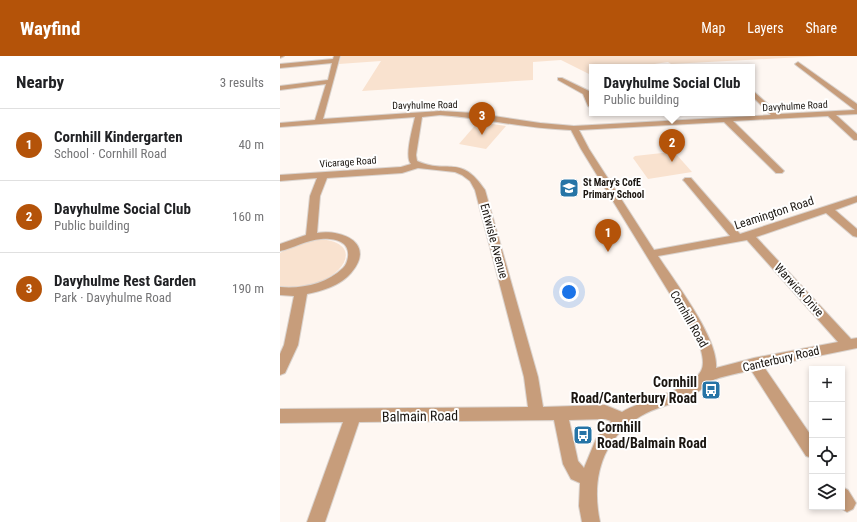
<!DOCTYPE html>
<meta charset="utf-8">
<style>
body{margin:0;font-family:"Roboto Condensed",sans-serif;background:#f6f6f6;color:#202124}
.controls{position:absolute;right:12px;bottom:12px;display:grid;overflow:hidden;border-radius:0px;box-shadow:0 2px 6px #0003}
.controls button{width:36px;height:36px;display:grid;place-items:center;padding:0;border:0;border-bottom:1px solid #e0e0e0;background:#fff;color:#202124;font:20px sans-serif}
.you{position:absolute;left:289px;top:236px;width:14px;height:14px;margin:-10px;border:3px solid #fff;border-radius:50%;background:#1a73e8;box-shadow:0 0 0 6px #1a73e833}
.badge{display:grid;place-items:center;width:26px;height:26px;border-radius:50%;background:#b45309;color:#fff;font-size:13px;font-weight:700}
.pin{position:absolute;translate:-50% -33px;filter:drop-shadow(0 1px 2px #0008)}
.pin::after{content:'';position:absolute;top:21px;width:14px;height:12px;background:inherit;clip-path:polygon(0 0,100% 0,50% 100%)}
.popup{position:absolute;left:309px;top:8px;width:166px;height:52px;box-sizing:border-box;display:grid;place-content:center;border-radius:0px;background:#fff;filter:drop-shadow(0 1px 3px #0005);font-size:13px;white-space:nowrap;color:#757577}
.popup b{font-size:15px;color:#202124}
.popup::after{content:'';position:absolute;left:50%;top:100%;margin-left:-8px;border:8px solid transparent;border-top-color:#fff}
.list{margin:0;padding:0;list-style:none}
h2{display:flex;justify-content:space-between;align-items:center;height:52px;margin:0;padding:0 16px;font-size:17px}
h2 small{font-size:13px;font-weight:400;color:#757577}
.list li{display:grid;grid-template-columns:26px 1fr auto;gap:12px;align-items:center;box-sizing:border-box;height:72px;padding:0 16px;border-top:1px solid #e0e0e0}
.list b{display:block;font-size:15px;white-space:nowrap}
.list p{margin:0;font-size:13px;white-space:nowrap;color:#757577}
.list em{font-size:13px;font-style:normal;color:#757577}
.icon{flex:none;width:22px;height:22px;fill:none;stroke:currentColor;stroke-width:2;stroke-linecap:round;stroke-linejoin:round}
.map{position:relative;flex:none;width:577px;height:466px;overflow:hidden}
header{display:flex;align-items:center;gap:24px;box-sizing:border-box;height:56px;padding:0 20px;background:#b45309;color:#fff}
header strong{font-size:19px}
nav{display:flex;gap:22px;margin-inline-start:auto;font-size:14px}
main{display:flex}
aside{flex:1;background:#fff}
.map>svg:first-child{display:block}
.green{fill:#f9e2cf}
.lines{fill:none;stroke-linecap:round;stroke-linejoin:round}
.minor-casing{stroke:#dad3ce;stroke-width:2}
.minor{fill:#c79d7b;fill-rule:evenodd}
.labels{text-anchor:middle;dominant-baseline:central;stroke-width:4;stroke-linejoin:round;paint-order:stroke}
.far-street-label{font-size:10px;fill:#1b1611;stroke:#fff}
.far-poi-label{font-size:10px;font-weight:bold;fill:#1b1611;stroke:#fff;text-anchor:start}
.street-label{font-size:12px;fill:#1b1611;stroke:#fff}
.near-poi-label{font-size:14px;font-weight:bold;fill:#1b1611;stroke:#fff;text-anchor:end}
.near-street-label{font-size:14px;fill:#1b1611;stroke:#fff}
</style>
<header>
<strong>Wayfind</strong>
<nav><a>Map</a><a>Layers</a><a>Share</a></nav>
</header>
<main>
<aside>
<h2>Nearby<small>3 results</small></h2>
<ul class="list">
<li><span class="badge">1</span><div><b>Cornhill Kindergarten</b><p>School · Cornhill Road</p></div><em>40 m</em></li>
<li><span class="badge">2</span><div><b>Davyhulme Social Club</b><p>Public building</p></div><em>160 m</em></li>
<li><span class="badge">3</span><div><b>Davyhulme Rest Garden</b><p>Park · Davyhulme Road</p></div><em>190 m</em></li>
</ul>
</aside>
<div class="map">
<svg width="577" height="466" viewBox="0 0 577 466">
<rect width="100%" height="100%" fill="#fef7f2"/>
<g class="green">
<polygon points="61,0 541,0 391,8 388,6 354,11 312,11 312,17 309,18 281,4 253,6 253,24 82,35 101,5 59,8"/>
<polygon points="198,66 226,70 206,93 179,88"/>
<polygon points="391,96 396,98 412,116 368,123 353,102 355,100"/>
<path d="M 36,183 C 78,184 72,212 40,226 C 27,231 14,232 0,230 L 0,197 L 12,190 Z"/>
</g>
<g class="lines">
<defs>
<g id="minor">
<polygon points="0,0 4,0 0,2"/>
<path d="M 54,0 L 60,0 L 43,63 L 160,55 L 194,57 L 260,67 L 294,70 L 491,59 L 472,40 L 472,34 L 499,58 L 575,54 L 516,9 L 515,8 L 518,6 L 577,48 L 577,58 L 556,59 L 577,78 L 577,84 L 574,84 L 548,60 L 453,65 L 502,113 L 504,115 L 502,117 L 496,117 L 444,66 L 299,74 L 309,93 L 374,194 L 450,180 L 405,126 L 403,124 L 405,122 L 411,122 L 460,178 L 577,140 L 577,146 L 555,154 L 577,173 L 577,181 L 573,180 L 546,157 L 476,181 L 571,283 L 577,282 L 577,292 L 484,311 L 532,381 L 532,402 L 526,400 L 471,314 C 461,317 437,321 429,326 C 427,327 425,330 423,332 C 417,337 411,340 404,343 C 390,349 374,352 361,360 C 321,383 311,424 320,466 L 302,466 L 299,450 L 300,427 L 291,423 L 283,408 L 274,364 L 79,366 L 45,466 L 27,466 L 63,366 L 0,367 L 0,353 L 248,351 L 244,321 L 195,134 L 190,125 L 182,119 L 175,116 L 138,112 L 122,117 L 47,122 L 40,140 L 37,177 C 63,173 96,188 71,217 C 61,229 42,235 27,238 L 18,289 L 5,317 L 0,319 L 0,298 L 4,289 L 14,240 L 0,239 L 0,231 C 21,233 47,228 63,212 C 66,209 67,206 68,201 C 70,185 54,182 41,183 C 26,184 14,192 0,195 L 0,188 L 26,179 L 30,140 L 37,122 L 0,125 L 0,119 L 121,111 L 131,108 C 124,101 133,71 135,61 L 0,71 L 0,67 L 35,64 L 46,28 L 0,34 L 0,30 L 48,24 L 52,7 L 0,12 L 0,8 L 53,3 ZM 160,59 C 204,62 247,73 291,74 L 301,93 L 417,282 C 420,291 426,306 421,315 C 411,334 361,344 342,356 L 325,349 L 263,351 L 258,321 L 205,134 C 180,97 168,119 137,105 L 136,99 L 142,61 ZM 467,184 L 558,286 L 474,302 L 436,312 C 439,283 395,226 378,200 ZM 325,363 L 331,365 L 316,383 L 304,412 L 298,405 L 289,364 Z"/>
<polygon points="278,22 282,22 309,35 312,42 312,52 308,50 303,38 278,24"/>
<polygon points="562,431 568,434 576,447 573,453 567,456 559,451 562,451"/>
</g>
</defs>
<use href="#minor" class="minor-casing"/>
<use href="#minor" class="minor"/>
</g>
<defs>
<symbol id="school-square" viewBox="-11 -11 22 22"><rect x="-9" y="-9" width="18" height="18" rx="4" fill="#2674a6" stroke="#fff"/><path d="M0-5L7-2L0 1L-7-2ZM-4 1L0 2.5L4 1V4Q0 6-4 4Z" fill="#fff"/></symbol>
<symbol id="bus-square" viewBox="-11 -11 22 22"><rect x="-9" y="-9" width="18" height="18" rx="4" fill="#2674a6" stroke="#fff"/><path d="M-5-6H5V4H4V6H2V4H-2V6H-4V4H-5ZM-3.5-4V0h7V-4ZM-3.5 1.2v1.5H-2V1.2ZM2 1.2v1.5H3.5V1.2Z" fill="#fff"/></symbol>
</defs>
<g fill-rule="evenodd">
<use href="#school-square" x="278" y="121" width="22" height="22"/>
<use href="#bus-square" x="420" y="323" width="22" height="22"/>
<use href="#bus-square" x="292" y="368" width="22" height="22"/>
</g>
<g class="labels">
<g class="far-street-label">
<text transform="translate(145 49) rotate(-1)">Davyhulme Road</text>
<text transform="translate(515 50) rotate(-3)">Davyhulme Road</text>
<text transform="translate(68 106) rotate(-4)">Vicarage Road</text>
</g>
<g class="far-poi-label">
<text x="303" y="126">St Mary's CofE<tspan x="303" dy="12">Primary School</tspan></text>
</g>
<g class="street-label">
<text transform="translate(494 157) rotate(-18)">Leamington Road</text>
<text transform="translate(214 185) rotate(75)">Entwisle Avenue</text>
<text transform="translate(519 234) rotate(48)">Warwick Drive</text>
<text transform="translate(409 263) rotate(60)">Cornhill Road</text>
<text transform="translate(501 303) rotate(-13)">Canterbury Road</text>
</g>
<g class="near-poi-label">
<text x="417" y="326">Cornhill<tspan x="417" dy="16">Road/Canterbury Road</tspan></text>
<text x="317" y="371" text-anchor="start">Cornhill<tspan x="317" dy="16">Road/Balmain Road</tspan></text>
</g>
<g class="near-street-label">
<text transform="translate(140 360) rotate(-1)">Balmain Road</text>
</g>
</g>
</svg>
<div class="controls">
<button>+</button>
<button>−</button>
<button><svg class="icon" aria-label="locate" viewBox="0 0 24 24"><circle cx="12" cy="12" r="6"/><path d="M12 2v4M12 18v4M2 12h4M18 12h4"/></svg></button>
<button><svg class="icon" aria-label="layers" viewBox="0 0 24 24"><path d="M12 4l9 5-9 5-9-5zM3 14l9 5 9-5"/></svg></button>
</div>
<div class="you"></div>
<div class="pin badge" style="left:328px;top:196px">1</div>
<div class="pin badge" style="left:392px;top:106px">2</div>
<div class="popup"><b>Davyhulme Social Club</b>Public building</div>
<div class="pin badge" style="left:202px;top:79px">3</div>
</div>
</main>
